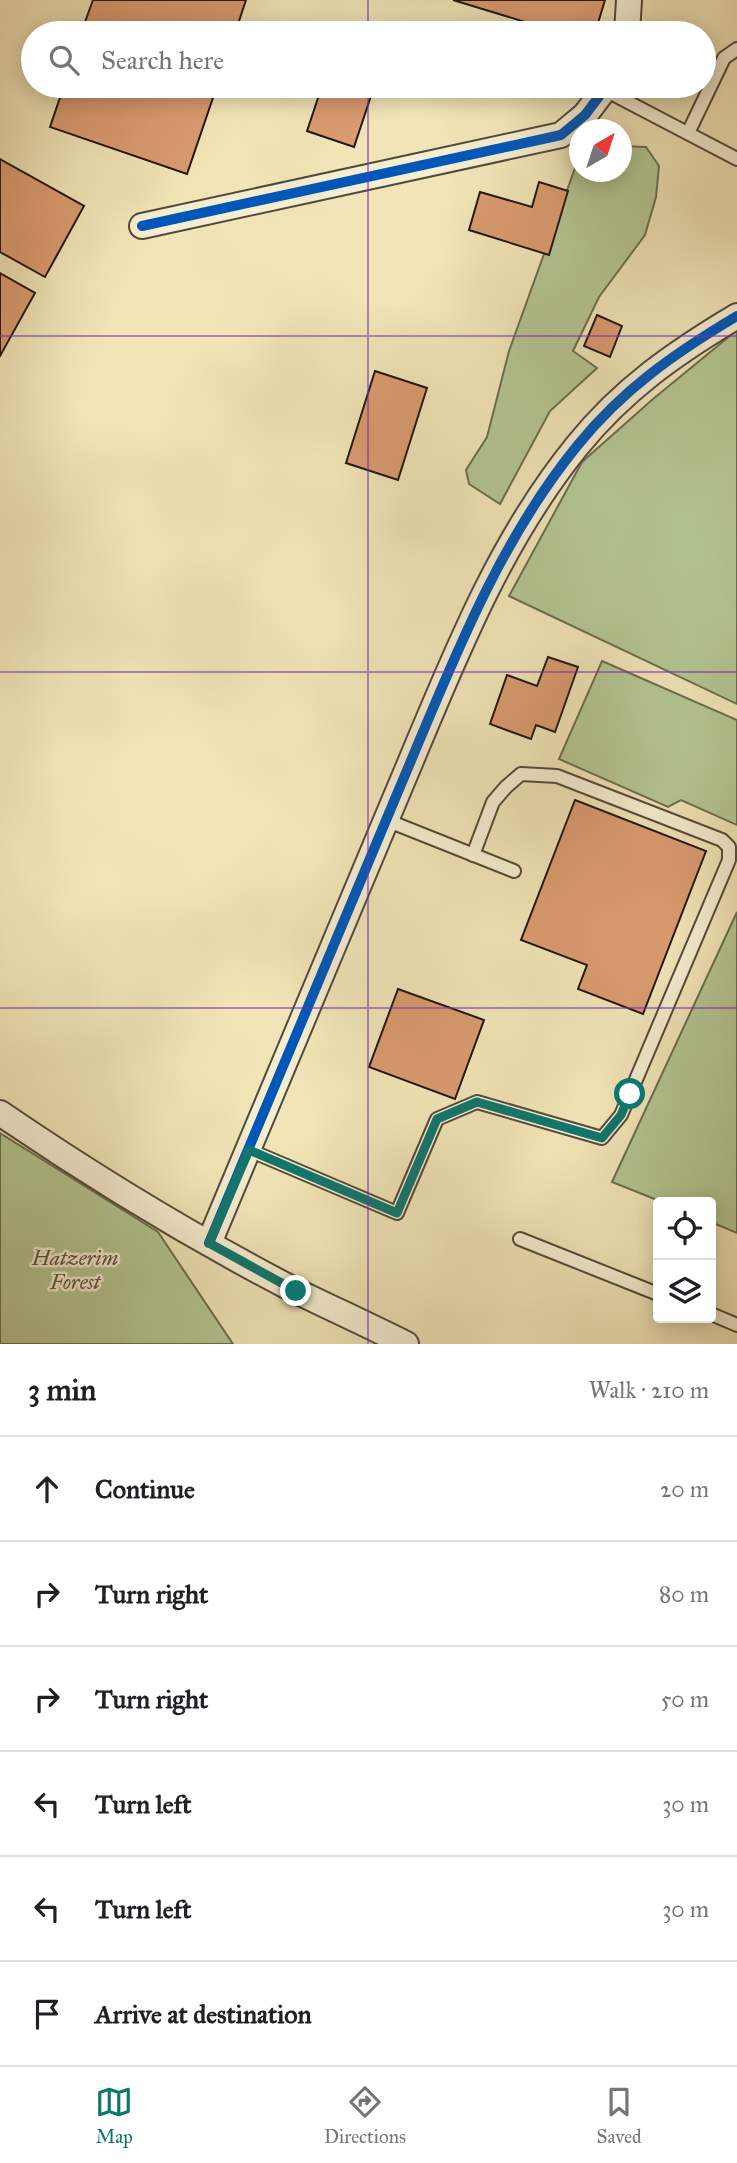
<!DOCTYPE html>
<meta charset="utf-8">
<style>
body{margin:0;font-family:"IM FELL Great Primer",serif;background:#f2f2f2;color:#202124}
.controls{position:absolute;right:21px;bottom:21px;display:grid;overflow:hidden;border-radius:7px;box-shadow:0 4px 18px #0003}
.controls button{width:63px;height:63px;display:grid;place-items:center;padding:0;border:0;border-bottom:2px solid #e0e0e0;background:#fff;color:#202124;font:35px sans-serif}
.compass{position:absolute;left:569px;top:119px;width:63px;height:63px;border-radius:50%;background:#fff;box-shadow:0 4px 18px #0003;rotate:39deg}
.stop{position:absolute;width:21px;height:21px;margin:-16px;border:5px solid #0f766e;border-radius:50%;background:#fff}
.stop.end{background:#0f766e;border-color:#fff;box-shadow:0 2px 7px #0008}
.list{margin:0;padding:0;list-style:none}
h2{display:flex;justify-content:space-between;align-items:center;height:91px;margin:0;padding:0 28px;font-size:30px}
h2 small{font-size:23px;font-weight:400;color:#757577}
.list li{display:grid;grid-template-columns:46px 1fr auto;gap:21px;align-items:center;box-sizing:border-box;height:105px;padding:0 28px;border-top:2px solid #e0e0e0}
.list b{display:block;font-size:26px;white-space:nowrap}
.list em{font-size:23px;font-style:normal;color:#757577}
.icon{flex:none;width:38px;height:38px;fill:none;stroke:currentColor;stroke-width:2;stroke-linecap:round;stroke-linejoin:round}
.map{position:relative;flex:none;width:737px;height:1344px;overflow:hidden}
.search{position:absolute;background:#fff;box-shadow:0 4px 18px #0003;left:21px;right:21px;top:21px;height:77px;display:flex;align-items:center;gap:18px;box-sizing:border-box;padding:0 24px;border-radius:38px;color:#757577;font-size:26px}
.sheet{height:721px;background:#fff}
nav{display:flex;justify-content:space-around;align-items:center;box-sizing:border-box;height:98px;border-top:2px solid #e0e0e0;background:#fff;font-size:19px;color:#757577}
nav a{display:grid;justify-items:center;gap:4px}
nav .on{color:#0f766e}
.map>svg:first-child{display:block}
.green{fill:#b4c693;stroke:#6a6e51;stroke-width:2}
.building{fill:#da9b70;stroke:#20170f;stroke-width:2}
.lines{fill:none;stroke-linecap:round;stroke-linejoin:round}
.lane-casing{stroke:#544a39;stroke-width:16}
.street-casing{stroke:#544a39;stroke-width:28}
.lane{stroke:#f6eed1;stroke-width:12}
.street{stroke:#f6eed1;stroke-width:24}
.cycleway-casing{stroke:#f6eed1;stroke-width:15}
.cycleway{stroke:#0057b8;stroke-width:10}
.route{stroke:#0f766e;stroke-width:9}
.grid{fill:none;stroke:#7b2cbf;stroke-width:2;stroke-opacity:0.55}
.labels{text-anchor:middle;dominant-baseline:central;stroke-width:5;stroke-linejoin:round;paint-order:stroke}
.park-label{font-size:21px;font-style:italic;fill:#54543d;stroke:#f6eed1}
</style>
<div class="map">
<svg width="737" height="1344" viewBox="0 0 737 1344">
<rect width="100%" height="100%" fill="#f1e5b8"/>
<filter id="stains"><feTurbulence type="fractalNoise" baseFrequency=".00286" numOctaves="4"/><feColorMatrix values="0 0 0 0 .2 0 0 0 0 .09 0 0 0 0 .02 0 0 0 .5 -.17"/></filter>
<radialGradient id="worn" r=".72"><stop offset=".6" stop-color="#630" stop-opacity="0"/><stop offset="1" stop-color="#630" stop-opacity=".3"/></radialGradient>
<g class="green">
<polygon points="622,146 646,147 659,166 656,197 645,235 599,297 573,351 597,368 550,411 500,504 469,484 466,470 487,437 509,351 579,157 580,172 622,172"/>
<polygon points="737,330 737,704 509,596 582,462 653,399"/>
<polygon points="602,661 737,720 737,825 681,800 668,807 559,759"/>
<polygon points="737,912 737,1233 711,1222 711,1202 662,1202 612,1182"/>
<polygon points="0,1133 158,1232 233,1344 0,1344"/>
</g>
<g class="building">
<polygon points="93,0 246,0 235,33 81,33"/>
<polygon points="453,0 605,0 595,33 561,33"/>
<polygon points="64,86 217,86 187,174 50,127"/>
<polygon points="322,86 360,86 373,90 354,147 307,131"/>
<polygon points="0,159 84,206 45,277 0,252"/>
<polygon points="539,182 568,191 549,255 469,230 480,192 532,207"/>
<polygon points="0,273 35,293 0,356"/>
<polygon points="597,315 622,326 610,357 584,346"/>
<polygon points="375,371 427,388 398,480 346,463"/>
<polygon points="548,657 578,667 555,732 536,725 531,739 490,724 507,675 537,686"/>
<polygon points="575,800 706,851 643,1014 578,989 587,965 521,940"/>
<polygon points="398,989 484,1020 455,1099 369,1067"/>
</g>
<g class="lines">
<defs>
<g id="lane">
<polyline points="605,90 737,159"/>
<polyline points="688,133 724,58 737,49"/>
<polyline points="386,820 514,871"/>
<polyline points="249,1150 397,1213 437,1119 477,1102 602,1138 621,1115 729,860 729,847 722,840 557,776 521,774 506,787 493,802 473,855"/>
<polyline points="520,1239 658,1294"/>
<polyline points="711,1314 737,1325"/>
</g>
<g id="street">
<polyline points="627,33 629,0"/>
<polyline points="142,226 561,135 585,115 607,86"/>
<path d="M 0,1113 C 95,1178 194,1238 296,1291 C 333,1309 370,1326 406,1344"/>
<path d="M 209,1243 C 272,1094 334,944 397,794 C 448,674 494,548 577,446 C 623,389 675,353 737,316"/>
</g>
</defs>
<use href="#lane" class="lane-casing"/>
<use href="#street" class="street-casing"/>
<use href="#lane" class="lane"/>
<use href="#street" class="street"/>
<defs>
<g id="cycleway">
<polyline points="142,226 561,135 585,115 607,86"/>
<path d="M 209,1243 C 272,1094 334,944 397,794 C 448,674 494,548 577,446 C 623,389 675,353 737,316"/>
</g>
</defs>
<use href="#cycleway" class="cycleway-casing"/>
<use href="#cycleway" class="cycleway"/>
</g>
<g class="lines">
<polyline class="route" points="296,1291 209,1243 249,1150 397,1213 437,1119 477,1102 602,1138 621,1115 630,1094"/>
</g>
<path class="grid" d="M 368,0 L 368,33M 368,86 L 368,1344M 0,336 L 737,336M 0,672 L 737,672M 0,1008 L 737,1008"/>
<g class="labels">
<g class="park-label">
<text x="75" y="1258">Hatzerim<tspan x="75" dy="24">Forest</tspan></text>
</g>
</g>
<rect width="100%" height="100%" filter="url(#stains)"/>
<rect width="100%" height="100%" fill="url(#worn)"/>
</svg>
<div class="controls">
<button><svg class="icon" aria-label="locate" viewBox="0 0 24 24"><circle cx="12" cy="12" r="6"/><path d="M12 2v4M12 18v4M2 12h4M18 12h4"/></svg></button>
<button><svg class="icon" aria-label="layers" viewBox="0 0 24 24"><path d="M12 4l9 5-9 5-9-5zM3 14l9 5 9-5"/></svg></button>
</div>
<svg class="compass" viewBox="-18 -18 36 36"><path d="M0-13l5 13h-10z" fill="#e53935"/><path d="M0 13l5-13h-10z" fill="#757577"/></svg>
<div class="stop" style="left:630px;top:1094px"></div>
<div class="stop end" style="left:296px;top:1291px"></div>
<div class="search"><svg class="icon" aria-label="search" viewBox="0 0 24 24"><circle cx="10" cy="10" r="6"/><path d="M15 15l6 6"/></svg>Search here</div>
</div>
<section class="sheet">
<h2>3 min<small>Walk · 210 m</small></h2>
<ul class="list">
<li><svg class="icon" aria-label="ahead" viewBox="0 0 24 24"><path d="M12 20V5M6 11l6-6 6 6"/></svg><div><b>Continue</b></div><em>20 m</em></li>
<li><svg class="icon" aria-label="right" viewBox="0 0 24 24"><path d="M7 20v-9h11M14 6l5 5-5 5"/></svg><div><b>Turn right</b></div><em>80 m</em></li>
<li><svg class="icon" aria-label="right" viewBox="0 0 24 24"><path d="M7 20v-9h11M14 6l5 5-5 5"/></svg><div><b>Turn right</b></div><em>50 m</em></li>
<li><svg class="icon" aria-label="left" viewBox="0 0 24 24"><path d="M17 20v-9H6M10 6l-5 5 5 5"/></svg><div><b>Turn left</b></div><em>30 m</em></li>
<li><svg class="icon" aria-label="left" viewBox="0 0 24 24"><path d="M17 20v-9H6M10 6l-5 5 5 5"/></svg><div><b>Turn left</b></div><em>30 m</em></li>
<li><svg class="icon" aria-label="arrive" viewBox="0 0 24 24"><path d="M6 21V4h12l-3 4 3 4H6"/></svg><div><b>Arrive at destination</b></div></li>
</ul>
</section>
<nav>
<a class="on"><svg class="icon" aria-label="map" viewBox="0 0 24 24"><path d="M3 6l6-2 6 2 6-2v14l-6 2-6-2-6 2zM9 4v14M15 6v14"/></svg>Map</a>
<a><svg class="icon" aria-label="directions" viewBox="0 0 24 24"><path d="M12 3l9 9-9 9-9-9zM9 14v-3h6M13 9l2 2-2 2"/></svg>Directions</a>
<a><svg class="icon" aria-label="saved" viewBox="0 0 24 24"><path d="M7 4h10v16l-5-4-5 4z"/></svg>Saved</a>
</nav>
